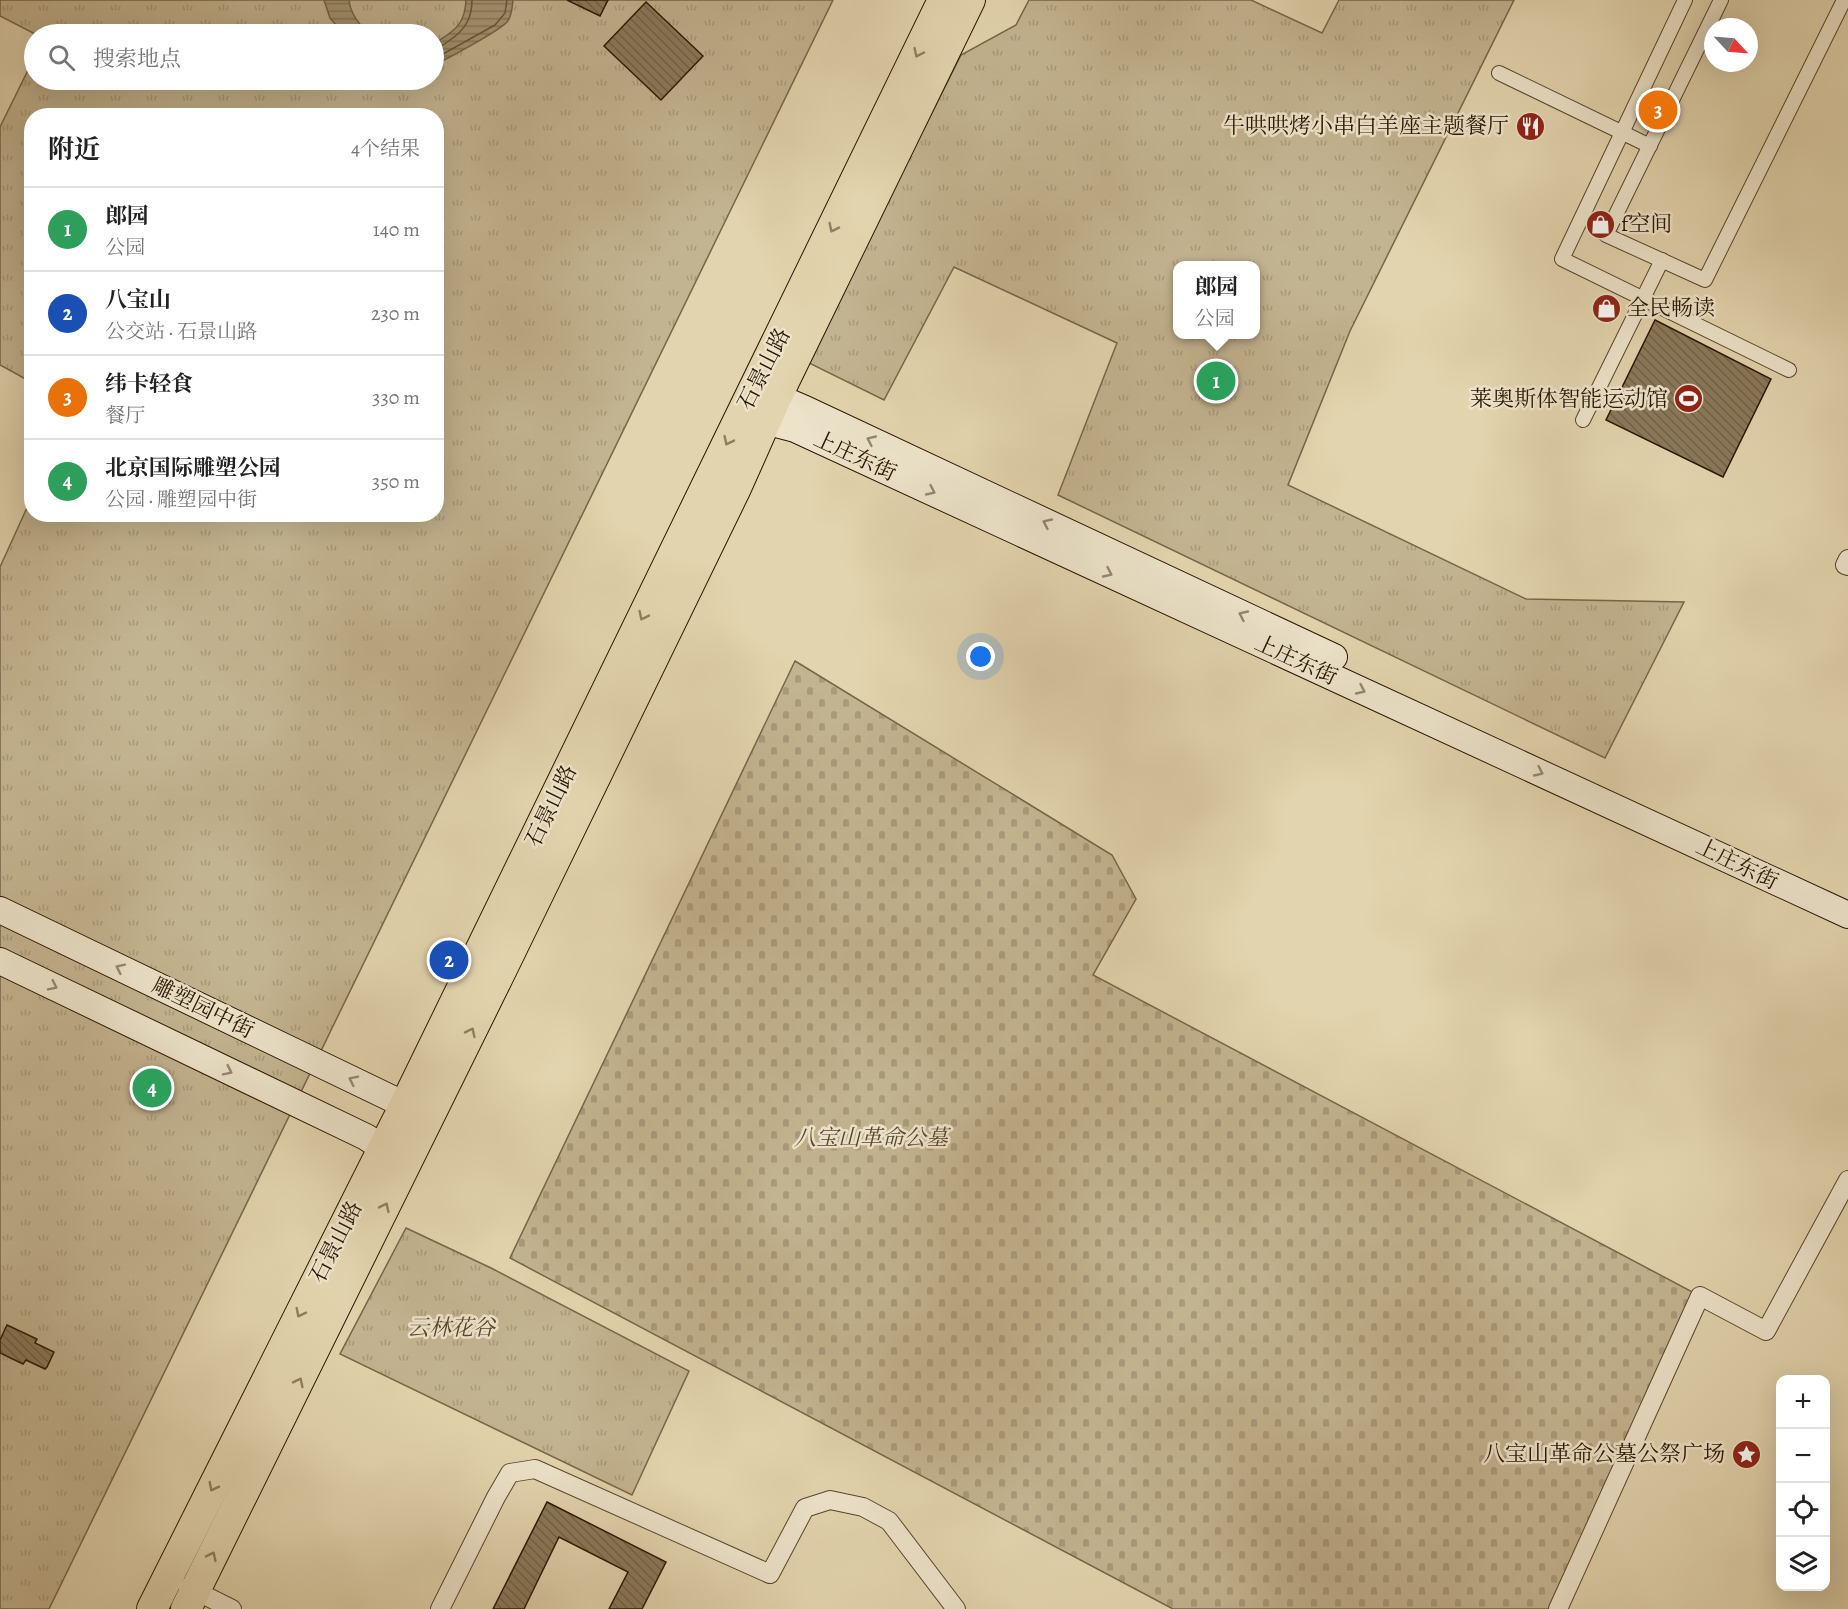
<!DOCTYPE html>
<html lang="zh">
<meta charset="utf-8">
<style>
body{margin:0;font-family:Alegreya,"Noto Serif SC",serif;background:#f6f6f6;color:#222}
.controls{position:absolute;right:18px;bottom:18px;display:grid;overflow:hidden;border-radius:12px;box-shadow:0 6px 24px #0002}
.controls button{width:54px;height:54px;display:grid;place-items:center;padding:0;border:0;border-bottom:2px solid #e0e0e0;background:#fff;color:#222;font:30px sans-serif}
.compass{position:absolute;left:1704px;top:18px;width:54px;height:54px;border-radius:50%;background:#fff;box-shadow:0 6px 24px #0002;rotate:116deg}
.you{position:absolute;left:981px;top:657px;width:21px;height:21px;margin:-15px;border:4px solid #fff;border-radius:50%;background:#1a73e8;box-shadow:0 0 0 9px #1a73e833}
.badge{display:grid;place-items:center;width:39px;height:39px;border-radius:50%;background:#8f2418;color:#fff;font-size:20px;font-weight:700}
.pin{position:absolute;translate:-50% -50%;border:3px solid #fff;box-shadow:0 2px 6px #0006}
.popup{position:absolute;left:1173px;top:261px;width:87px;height:78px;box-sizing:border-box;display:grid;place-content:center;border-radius:12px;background:#fff;filter:drop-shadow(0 2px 4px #0005);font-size:20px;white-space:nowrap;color:#767676}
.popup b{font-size:22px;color:#222}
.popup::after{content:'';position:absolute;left:50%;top:100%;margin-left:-12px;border:12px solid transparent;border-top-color:#fff}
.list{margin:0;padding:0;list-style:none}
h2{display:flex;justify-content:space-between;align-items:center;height:78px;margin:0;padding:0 24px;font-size:26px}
h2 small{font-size:20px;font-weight:400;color:#767676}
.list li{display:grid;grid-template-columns:39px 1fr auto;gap:18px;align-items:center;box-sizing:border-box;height:84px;padding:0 24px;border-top:2px solid #e0e0e0}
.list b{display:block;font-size:22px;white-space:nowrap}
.list p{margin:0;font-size:20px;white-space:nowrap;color:#767676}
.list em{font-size:20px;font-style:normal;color:#767676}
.icon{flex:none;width:33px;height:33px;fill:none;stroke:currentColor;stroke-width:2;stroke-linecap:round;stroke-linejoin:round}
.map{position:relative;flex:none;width:1848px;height:1609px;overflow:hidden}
.search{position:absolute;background:#fff;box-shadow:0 6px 24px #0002;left:24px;top:24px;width:420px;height:66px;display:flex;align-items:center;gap:15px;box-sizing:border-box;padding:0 21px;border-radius:33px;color:#767676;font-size:22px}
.panel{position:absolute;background:#fff;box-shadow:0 6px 24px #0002;left:24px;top:108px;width:420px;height:414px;border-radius:24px}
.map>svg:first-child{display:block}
.cemetery{fill:url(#cemetery-stones);stroke:#766649;stroke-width:1.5}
.park{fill:url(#park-tufts);stroke:#766649;stroke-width:1.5;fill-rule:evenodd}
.water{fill:url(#water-rules);stroke:#736245;stroke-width:1.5}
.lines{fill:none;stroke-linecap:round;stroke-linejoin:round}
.shore{stroke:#66563a;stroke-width:1.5}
.building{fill:url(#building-back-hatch);stroke:#2a1701;stroke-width:1.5}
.pedestrian-casing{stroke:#58462c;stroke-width:16}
.minor-casing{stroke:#58462c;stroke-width:20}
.secondary-casing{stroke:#2a1701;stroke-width:28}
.trunk-casing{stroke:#2a1701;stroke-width:32}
.pedestrian{stroke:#ece3ca;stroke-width:14}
.minor{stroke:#ece3ca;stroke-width:18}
.secondary{stroke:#ece3ca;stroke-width:26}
.trunk{stroke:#e2d4ae;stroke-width:30}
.oneway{stroke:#8f7f60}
.oneway2{stroke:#958770}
.labels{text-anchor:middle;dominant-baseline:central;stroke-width:5;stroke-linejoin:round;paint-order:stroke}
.poi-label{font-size:22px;fill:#2a1701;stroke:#ece3ca;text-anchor:end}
.street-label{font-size:22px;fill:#2a1701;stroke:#ece3ca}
.park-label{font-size:22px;font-style:italic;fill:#58462c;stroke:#ece3ca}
</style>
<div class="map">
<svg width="1848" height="1609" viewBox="0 0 1848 1609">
<defs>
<pattern id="cemetery-stones" width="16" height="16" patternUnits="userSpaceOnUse" patternTransform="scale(1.5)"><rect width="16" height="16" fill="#c3b491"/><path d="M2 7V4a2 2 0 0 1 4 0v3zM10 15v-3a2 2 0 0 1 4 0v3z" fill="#a89a7b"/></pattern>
<pattern id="park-tufts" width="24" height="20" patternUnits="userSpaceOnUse" patternTransform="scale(1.5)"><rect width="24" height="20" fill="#c3b491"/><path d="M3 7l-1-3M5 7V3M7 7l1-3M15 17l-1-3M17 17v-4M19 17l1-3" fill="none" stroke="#a89a7b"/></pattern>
<pattern id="water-rules" width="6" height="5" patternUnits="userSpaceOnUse" patternTransform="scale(1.5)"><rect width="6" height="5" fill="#a39473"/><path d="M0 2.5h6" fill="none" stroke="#85785c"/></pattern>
<pattern id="building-back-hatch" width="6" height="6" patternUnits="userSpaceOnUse" patternTransform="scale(1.5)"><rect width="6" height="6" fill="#8a795b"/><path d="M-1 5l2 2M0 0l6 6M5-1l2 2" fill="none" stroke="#716249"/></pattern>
</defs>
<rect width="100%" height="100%" fill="#e2d4ae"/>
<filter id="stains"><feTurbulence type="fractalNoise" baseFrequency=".00333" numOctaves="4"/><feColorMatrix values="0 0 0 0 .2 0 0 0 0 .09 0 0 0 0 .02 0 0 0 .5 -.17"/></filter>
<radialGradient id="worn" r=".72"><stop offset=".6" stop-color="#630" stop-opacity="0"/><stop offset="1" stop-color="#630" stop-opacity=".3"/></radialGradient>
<polygon class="cemetery" points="795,661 1112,855 1136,899 1093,975 1700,1296 1558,1609 1173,1609 510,1258"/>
<g class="park">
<polygon points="0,0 833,0 49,1609 0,1609 0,567 31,499 32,514 436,514 436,116 32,116 31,382 0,365 0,127 34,58 34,80 434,80 434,34 35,34 0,16"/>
<path d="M 1029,0 L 1251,0 L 1322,33 L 1339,0 L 1514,0 L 1350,331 L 1288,485 L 1526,599 L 1684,602 L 1605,758 L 1058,495 L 1117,343 L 954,267 L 884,400 L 807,362 L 961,55 L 1016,25 ZM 1177,266 L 1255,266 L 1255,334 L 1177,334 Z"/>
<polygon points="406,1228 491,1268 689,1371 632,1495 340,1354"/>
</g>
<g class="water">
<path d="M 324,0 L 349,0 C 350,13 360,26 369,34 L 344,34 L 330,18 Z"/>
<path d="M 466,0 L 513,0 C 512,8 512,16 507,22 C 499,31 447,59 434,65 L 434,44 C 453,31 465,26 466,0 Z"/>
</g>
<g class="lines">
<g class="shore">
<path d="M 434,48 C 440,48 445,44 450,40 C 465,30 472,18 472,0"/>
<polyline points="434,59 495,25 505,13 507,0"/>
</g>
</g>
<g class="building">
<polygon points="567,0 608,0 600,16"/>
<polygon points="646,2 703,56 661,100 604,46"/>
<polygon points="1655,320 1771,379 1723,477 1606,420"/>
<polygon points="7,1325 37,1339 35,1343 54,1352 47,1367 45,1369 26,1360 23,1364 0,1353 0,1340"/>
<polygon points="547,1502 666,1562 642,1609 609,1609 628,1572 559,1537 524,1609 493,1609"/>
</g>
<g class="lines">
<defs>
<g id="pedestrian">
<polyline points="1685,0 1562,259 1789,370"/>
<polyline points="1721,0 1606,235 1705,280 1844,0"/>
<polyline points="1499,73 1650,146"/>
<polyline points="1583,420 1662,260"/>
</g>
<g id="minor">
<polyline points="1848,559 1845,565 1848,566"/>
<polyline points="188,1587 232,1609"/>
<polyline points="440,1609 496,1497 510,1473 535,1469 770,1574 805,1508 830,1500 863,1507 889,1521 956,1609"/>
<polyline points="1558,1609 1700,1296 1766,1331 1848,1180"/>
</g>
<g id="secondary">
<polyline points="758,389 805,409 1334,657"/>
<polyline points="748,413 765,421 795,429 1848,915"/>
<polyline points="0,910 405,1105"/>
<polyline points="0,961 366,1137 383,1148"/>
</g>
<g id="trunk">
<polyline points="152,1609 405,1105 943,0"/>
<polyline points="186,1609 499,975 736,488 776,398 970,0"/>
</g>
</defs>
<use href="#pedestrian" class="pedestrian-casing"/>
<use href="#minor" class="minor-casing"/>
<use href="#secondary" class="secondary-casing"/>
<use href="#trunk" class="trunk-casing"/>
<use href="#pedestrian" class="pedestrian"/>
<use href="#minor" class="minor"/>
<use href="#secondary" class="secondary"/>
<use href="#trunk" class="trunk"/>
</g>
<defs><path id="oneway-chevron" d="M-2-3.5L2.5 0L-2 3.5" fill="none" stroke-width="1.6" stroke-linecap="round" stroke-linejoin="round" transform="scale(1.5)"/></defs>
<g class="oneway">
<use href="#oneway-chevron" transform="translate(918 53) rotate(115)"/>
<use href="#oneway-chevron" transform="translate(833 228) rotate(116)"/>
<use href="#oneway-chevron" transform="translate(728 441) rotate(116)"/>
<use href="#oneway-chevron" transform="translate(643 616) rotate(116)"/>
<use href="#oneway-chevron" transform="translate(471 1032) rotate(-64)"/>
<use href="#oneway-chevron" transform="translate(385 1207) rotate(-64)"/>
<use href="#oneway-chevron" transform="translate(300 1313) rotate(117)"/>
<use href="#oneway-chevron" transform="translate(299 1382) rotate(-64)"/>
<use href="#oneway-chevron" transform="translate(213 1487) rotate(117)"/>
<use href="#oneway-chevron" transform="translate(212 1556) rotate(-64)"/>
</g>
<g class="oneway2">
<use href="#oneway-chevron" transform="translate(871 440) rotate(-155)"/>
<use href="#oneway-chevron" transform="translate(931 491) rotate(25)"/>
<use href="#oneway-chevron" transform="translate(1047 523) rotate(-155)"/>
<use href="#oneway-chevron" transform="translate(1108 573) rotate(25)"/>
<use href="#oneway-chevron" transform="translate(1243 615) rotate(-155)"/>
<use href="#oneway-chevron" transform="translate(1361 690) rotate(25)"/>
<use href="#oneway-chevron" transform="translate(1539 772) rotate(25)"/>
<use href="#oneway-chevron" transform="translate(120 968) rotate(-154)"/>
<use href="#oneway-chevron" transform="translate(53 986) rotate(26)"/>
<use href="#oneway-chevron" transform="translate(228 1071) rotate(26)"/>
<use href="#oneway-chevron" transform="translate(353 1080) rotate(-154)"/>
</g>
<defs>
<symbol id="restaurant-disc" viewBox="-11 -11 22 22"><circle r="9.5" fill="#8f2418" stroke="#ece3ca"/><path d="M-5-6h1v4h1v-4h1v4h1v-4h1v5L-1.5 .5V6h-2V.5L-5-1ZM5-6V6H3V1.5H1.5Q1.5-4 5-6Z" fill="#fff"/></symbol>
<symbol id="shop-disc" viewBox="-11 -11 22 22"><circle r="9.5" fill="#8f2418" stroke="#ece3ca"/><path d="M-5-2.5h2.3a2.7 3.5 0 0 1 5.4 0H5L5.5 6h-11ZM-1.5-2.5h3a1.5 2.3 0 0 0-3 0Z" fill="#fff"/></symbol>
<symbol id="stadium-disc" viewBox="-11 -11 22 22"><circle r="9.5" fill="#8f2418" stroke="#ece3ca"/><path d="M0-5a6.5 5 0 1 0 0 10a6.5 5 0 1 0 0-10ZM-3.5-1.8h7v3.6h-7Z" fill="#fff"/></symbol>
<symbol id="sight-disc" viewBox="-11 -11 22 22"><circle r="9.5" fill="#8f2418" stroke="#ece3ca"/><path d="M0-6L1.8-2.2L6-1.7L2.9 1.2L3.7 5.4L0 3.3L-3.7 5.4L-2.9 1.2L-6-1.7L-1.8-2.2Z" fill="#fff"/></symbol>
</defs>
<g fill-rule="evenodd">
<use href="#restaurant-disc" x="1514" y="110" width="33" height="33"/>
<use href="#shop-disc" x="1584" y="208" width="33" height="33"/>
<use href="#shop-disc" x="1590" y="292" width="33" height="33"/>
<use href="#stadium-disc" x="1672" y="382" width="33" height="33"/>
<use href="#sight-disc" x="1730" y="1438" width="33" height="33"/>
</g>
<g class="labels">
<g class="poi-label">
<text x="1509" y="126">牛哄哄烤小串白羊座主题餐厅</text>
<text x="1621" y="224" text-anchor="start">f空间</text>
<text x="1627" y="308" text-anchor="start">全民畅读</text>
<text x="1668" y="399">莱奥斯体智能运动馆</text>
<text x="1725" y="1454">八宝山革命公墓公祭广场</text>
</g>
<g class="street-label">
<text transform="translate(764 369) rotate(-63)">石景山路</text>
<text transform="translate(855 456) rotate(25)">上庄东街</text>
<text transform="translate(1296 660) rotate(25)">上庄东街</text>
<text transform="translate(551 806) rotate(-64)">石景山路</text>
<text transform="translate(1737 864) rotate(26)">上庄东街</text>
<text transform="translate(203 1008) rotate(26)">雕塑园中街</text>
<text transform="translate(336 1242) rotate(-63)">石景山路</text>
</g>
<g class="park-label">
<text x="871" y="1138">八宝山革命公墓</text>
<text x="451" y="1328">云林花谷</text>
</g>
</g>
<rect width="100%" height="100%" filter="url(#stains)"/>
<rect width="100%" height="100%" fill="url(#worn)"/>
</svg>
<div class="controls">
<button>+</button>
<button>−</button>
<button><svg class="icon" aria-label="locate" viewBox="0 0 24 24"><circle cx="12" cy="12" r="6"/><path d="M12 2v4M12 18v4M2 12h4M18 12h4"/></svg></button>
<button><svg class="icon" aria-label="layers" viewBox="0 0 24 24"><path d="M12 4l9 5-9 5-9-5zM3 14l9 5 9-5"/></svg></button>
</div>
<svg class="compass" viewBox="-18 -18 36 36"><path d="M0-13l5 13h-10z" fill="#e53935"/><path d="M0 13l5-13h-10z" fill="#767676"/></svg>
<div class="you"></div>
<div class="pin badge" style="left:1216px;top:381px;background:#2e9e5b">1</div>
<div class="popup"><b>郎园</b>公园</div>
<div class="pin badge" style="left:449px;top:960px;background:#1a4fb4">2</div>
<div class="pin badge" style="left:1658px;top:110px;background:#e8710a">3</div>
<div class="pin badge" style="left:152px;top:1088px;background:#2e9e5b">4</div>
<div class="search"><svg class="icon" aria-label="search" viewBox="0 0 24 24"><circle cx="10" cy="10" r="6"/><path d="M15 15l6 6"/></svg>搜索地点</div>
<section class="panel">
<h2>附近<small>4个结果</small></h2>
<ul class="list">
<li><span class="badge" style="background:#2e9e5b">1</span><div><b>郎园</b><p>公园</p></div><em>140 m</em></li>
<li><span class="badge" style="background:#1a4fb4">2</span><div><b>八宝山</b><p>公交站 · 石景山路</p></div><em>230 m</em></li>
<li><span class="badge" style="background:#e8710a">3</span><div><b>纬卡轻食</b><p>餐厅</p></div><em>330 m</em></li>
<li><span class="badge" style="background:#2e9e5b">4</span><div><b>北京国际雕塑公园</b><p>公园 · 雕塑园中街</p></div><em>350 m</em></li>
</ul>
</section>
</div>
